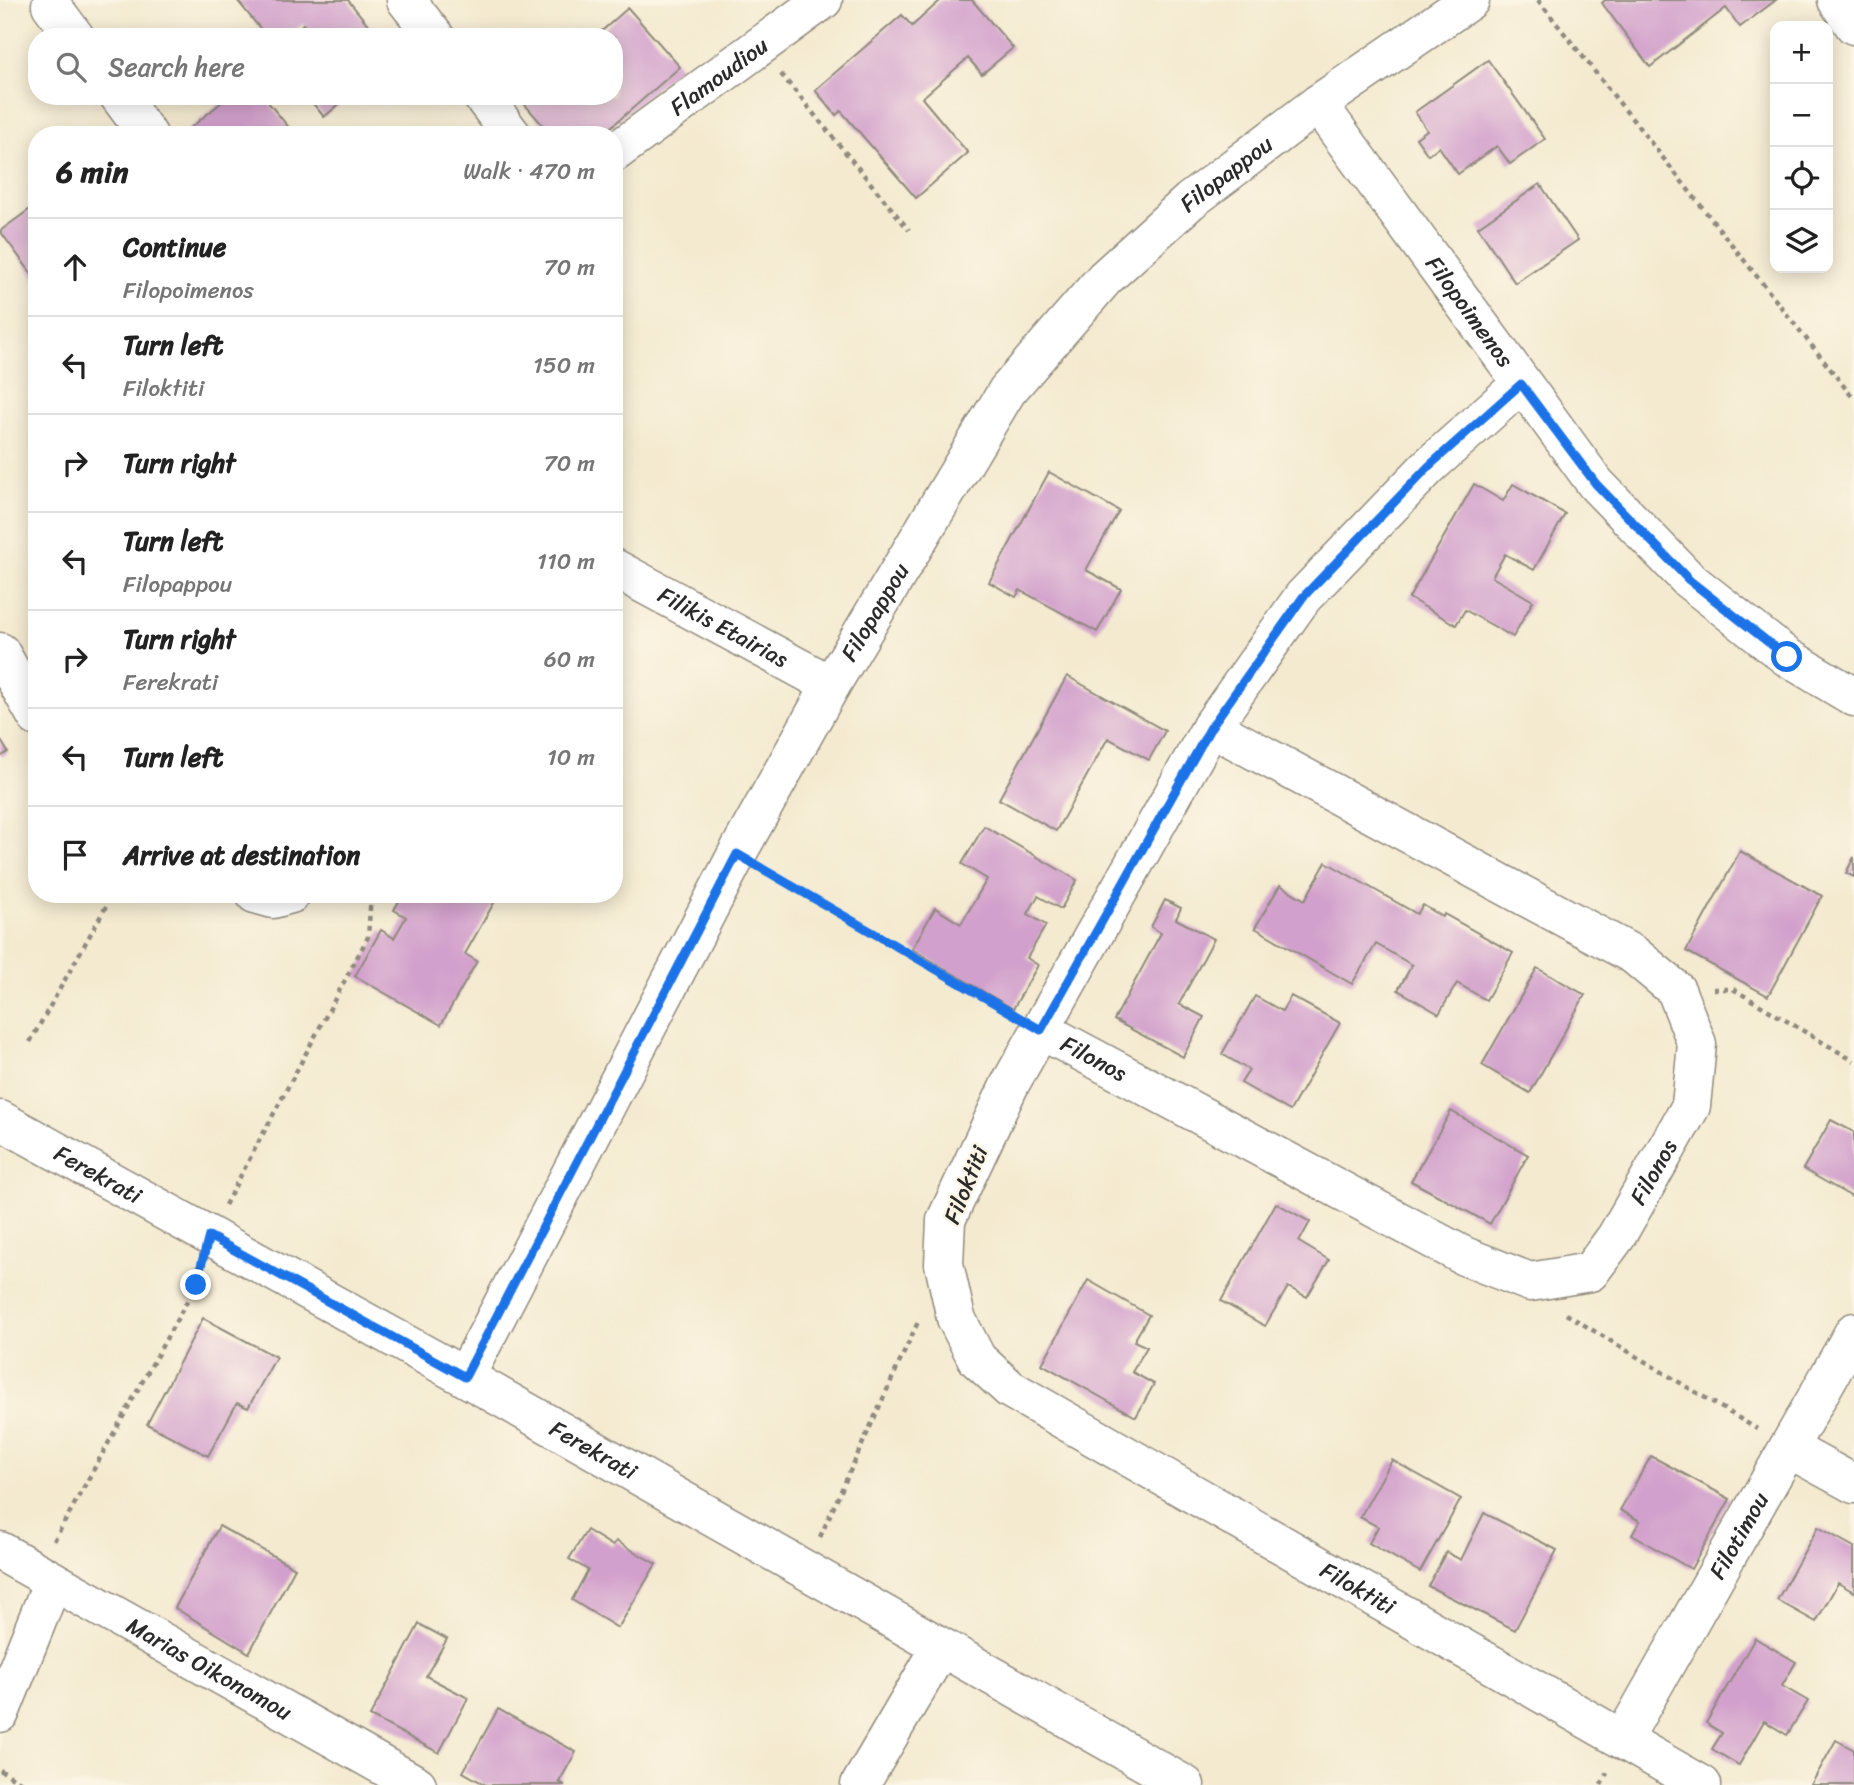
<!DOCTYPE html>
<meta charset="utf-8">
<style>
body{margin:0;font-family:Sriracha,sans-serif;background:#f6f6f6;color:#222}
.controls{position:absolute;right:21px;top:21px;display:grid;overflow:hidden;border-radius:14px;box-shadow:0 4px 18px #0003}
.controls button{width:63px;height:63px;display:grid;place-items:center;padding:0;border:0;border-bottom:2px solid #e0e0e0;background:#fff;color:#222;font:35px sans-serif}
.stop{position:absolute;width:21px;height:21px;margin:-16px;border:5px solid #1a73e8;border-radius:50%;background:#fff}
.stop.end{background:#1a73e8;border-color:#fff;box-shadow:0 2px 7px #0008}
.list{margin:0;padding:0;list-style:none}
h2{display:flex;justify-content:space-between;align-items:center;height:91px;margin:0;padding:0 28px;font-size:30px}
h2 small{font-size:23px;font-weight:400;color:#767676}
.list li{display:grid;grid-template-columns:46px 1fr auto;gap:21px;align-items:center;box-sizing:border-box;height:98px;padding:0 28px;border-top:2px solid #e0e0e0}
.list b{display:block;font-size:26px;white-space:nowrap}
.list p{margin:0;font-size:23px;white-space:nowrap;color:#767676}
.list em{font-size:23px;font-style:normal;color:#767676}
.icon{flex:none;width:38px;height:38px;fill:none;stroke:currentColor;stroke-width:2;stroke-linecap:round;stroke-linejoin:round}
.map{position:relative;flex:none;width:1854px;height:1785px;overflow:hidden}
.search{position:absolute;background:#fff;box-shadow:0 4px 18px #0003;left:28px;top:28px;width:595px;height:77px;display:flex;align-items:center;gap:18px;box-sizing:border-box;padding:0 24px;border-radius:28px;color:#767676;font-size:26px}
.panel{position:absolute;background:#fff;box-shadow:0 4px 18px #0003;left:28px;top:126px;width:595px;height:777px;border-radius:28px}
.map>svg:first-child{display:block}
.building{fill:#d2a0cc}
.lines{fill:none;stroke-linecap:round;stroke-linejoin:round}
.minor-casing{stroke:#908a7e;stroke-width:41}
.path{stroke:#908a7e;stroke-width:4.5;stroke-dasharray:5 5;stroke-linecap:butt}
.minor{stroke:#fff;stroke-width:38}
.route{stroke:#1a73e8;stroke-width:9}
.labels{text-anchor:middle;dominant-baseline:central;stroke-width:5;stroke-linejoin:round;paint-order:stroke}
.street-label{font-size:23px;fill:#2b2b2b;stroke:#fcf5e5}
</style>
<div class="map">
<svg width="1854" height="1785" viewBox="0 0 1854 1785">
<rect width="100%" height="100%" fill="#fcf5e5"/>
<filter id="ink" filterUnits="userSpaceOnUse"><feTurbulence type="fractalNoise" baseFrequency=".0143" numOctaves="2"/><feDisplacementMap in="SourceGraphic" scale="14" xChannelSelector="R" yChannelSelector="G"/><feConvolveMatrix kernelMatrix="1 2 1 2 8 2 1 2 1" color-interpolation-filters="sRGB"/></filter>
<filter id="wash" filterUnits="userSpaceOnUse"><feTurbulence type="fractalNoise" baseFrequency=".00686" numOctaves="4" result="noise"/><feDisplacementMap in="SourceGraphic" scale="28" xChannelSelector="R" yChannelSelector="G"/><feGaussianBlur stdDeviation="1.57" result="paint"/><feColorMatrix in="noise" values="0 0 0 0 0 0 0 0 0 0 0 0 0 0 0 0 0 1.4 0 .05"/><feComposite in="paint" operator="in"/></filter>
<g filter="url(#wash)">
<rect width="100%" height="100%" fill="#f4ead0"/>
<g id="blocks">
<g class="building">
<polygon points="237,0 348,0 370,27 358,37 314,37 303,24 288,37 267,37"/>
<polygon points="941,0 972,0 1013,48 982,74 968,58 922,98 968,153 916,198 841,111 836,115 815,90 902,15 912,26"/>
<polygon points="1605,0 1776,0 1740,27 1726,8 1650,67 1602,3"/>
<polygon points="628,8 680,67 602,135 588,135 579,125 568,135 551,135 521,100 526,96 614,96 614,37 595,37"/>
<polygon points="1488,60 1545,139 1510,164 1497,146 1458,174 1439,147 1428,155 1416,138 1427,130 1415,112"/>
<polygon points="229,96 263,96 295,135 182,135"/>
<polygon points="307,96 349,96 324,117"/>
<polygon points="1540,184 1578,240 1515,283 1478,227"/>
<polygon points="37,204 37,281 0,231"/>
<polygon points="1049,472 1119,511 1086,570 1121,589 1097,632 1020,590 1016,597 989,582"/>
<polygon points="1474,484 1503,501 1513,484 1565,514 1534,570 1505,554 1492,577 1533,601 1513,637 1465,610 1456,625 1409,598"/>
<polygon points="1067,676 1165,731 1149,760 1108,738 1056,831 999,799"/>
<polygon points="0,739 8,752 0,757"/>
<polygon points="984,826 1077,880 1061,909 1038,896 1028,914 1046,925 1027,958 1038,965 1013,1009 912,949 935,908 961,924 987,879 962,864"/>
<polygon points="1740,851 1822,896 1768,996 1686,951"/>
<polygon points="1854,857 1854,877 1846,873"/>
<polygon points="1326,862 1417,914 1423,905 1443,917 1444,914 1513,953 1486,1000 1457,983 1439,1014 1398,990 1412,965 1376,944 1352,984 1255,928 1280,885 1305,900"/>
<polygon points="403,894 499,894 465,954 477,961 441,1025 355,976 381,930 394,938 406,917 394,910"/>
<polygon points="1165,900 1181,908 1176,919 1214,939 1179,1004 1204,1017 1183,1057 1114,1020 1161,933 1151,927"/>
<polygon points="1537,968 1585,995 1530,1093 1482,1065"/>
<polygon points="1255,996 1282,1011 1291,996 1340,1023 1290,1111 1241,1083 1249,1070 1222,1054"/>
<polygon points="1451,1111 1528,1155 1490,1224 1411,1181"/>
<polygon points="1831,1120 1854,1132 1854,1198 1803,1169"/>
<polygon points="1276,1203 1310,1222 1299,1242 1329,1260 1307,1297 1288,1287 1265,1326 1221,1301"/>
<polygon points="1088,1280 1149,1315 1134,1341 1147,1347 1132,1372 1154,1384 1136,1417 1042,1364"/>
<polygon points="203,1318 276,1357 248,1408 237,1403 208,1456 147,1424"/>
<polygon points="1651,1456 1730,1499 1691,1569 1632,1535 1640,1521 1620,1510"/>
<polygon points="1392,1460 1461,1499 1420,1572 1369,1543 1378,1527 1360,1517"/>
<polygon points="1484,1513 1557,1550 1515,1630 1428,1586 1446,1552 1461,1560"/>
<polygon points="219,1526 295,1568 249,1653 175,1608"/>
<polygon points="1818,1527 1854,1547 1854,1592 1838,1583 1816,1622 1777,1600"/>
<polygon points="587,1530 613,1546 616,1541 656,1564 618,1628 572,1600 588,1570 569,1559"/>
<polygon points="419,1624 447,1639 426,1676 468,1698 439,1753 370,1716"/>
<polygon points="1755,1638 1796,1662 1782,1686 1808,1701 1787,1735 1764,1721 1739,1765 1712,1749 1722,1733 1706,1723"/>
<polygon points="498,1709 576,1752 559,1782 565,1785 486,1785 463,1772"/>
<polygon points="1836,1740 1854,1750 1854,1785 1811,1785"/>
</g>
</g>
</g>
<g filter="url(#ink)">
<use href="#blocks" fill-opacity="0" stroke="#908a7e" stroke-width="2"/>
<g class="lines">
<defs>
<g id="minor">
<polyline points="406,0 435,37"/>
<polyline points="1837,0 1854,25"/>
<polyline points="51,5 75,37"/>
<polyline points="119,96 148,135"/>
<polyline points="482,96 512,135"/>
<path id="s1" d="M 1318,104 L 1596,484 L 1689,580 L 1787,657 L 1854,697"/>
<path id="s2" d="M 614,153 L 823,0"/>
<path id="s3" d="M 1521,384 L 1429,466 L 1303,597 L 1211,727 L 1010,1084 L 946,1220 L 944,1264 L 956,1318 L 977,1359 L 1010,1389 L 1702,1785"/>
<path id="s4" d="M 614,568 L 831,685"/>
<polyline points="0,652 37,717"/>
<polyline points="255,894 273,899 291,894"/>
<path id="s5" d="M 1041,1030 L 1464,1256 L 1530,1282 L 1590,1272 L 1616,1237 L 1691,1106 L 1697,1044 L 1676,990 L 1634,955 L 1211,727"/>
<path id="s6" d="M 0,1120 L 465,1377 L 1185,1785"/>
<path id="s7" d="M 465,1377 L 737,854 L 831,685 L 1007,391 L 1105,278 L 1190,201 L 1318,104 L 1470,0"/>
<polyline points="1788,1448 1854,1484"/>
<path id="s8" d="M 0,1551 L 417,1785"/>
<polyline points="0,1713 53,1581"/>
<path id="s9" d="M 1623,1739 L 1854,1332"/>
<polyline points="860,1785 941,1647"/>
</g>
</defs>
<use href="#minor" class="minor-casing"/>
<g class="path">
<polyline points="1538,0 1854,399"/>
<polyline points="781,74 909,230"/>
<polyline points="768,872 1009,1012"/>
<polyline points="1713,989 1733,989 1854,1061"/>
<polyline points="30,1042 113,894"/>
<polyline points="225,1205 368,937 371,894"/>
<polyline points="1566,1314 1757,1429"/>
<polyline points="820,1537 918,1322"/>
<polyline points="54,1541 196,1285 200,1272"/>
<polyline points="0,1770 25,1785"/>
<polyline points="1601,1785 1607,1773"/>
</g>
<use href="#minor" class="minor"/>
</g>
</g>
<g class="lines" filter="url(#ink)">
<polyline class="route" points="196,1285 209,1236 465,1377 737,854 1041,1030 1211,727 1303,597 1429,466 1521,384 1596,484 1689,580 1787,657"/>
</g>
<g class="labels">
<g class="street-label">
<text stroke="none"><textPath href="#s2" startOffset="130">Flamoudiou</textPath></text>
<text stroke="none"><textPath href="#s7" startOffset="1435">Filopappou</textPath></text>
<text stroke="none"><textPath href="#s1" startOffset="257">Filopoimenos</textPath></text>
<text stroke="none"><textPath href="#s7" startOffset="868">Filopappou</textPath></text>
<text stroke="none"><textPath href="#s4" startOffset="124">Filikis Etairias</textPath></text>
<text stroke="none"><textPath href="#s5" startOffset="60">Filonos</textPath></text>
<text stroke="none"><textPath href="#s5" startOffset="730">Filonos</textPath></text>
<text stroke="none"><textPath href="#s6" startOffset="112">Ferekrati</textPath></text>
<text transform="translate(966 1185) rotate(-68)">Filoktiti</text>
<text stroke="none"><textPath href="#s6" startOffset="679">Ferekrati</textPath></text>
<text stroke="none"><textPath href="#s9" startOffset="234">Filotimou</textPath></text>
<text stroke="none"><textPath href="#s3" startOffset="1615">Filoktiti</textPath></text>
<text stroke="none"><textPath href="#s8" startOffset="240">Marias Oikonomou</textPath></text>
</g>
</g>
</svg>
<div class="controls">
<button>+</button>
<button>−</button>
<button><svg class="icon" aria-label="locate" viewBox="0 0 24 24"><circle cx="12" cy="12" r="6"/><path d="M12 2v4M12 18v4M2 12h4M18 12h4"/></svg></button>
<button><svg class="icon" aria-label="layers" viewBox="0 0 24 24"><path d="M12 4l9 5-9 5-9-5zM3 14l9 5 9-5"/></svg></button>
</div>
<div class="stop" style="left:1787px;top:657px"></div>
<div class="stop end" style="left:196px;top:1285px"></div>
<div class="search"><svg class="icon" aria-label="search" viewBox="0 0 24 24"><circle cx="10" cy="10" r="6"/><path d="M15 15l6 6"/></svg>Search here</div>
<section class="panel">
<h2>6 min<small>Walk · 470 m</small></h2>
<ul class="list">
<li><svg class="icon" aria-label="ahead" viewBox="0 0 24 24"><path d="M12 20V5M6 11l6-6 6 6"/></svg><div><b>Continue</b><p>Filopoimenos</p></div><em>70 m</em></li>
<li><svg class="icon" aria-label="left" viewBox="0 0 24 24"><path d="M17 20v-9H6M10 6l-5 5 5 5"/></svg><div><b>Turn left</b><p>Filoktiti</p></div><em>150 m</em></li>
<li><svg class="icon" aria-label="right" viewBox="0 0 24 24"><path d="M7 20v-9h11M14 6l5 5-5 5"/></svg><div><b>Turn right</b></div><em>70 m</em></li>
<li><svg class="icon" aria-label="left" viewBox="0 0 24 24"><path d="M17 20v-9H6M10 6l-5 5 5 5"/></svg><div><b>Turn left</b><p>Filopappou</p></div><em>110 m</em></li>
<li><svg class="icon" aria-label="right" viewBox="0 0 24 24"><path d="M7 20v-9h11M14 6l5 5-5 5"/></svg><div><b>Turn right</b><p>Ferekrati</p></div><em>60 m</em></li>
<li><svg class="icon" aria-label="left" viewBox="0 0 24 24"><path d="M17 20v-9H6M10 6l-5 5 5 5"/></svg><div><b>Turn left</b></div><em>10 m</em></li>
<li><svg class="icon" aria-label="arrive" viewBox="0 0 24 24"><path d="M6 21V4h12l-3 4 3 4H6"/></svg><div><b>Arrive at destination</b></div></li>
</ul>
</section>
</div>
